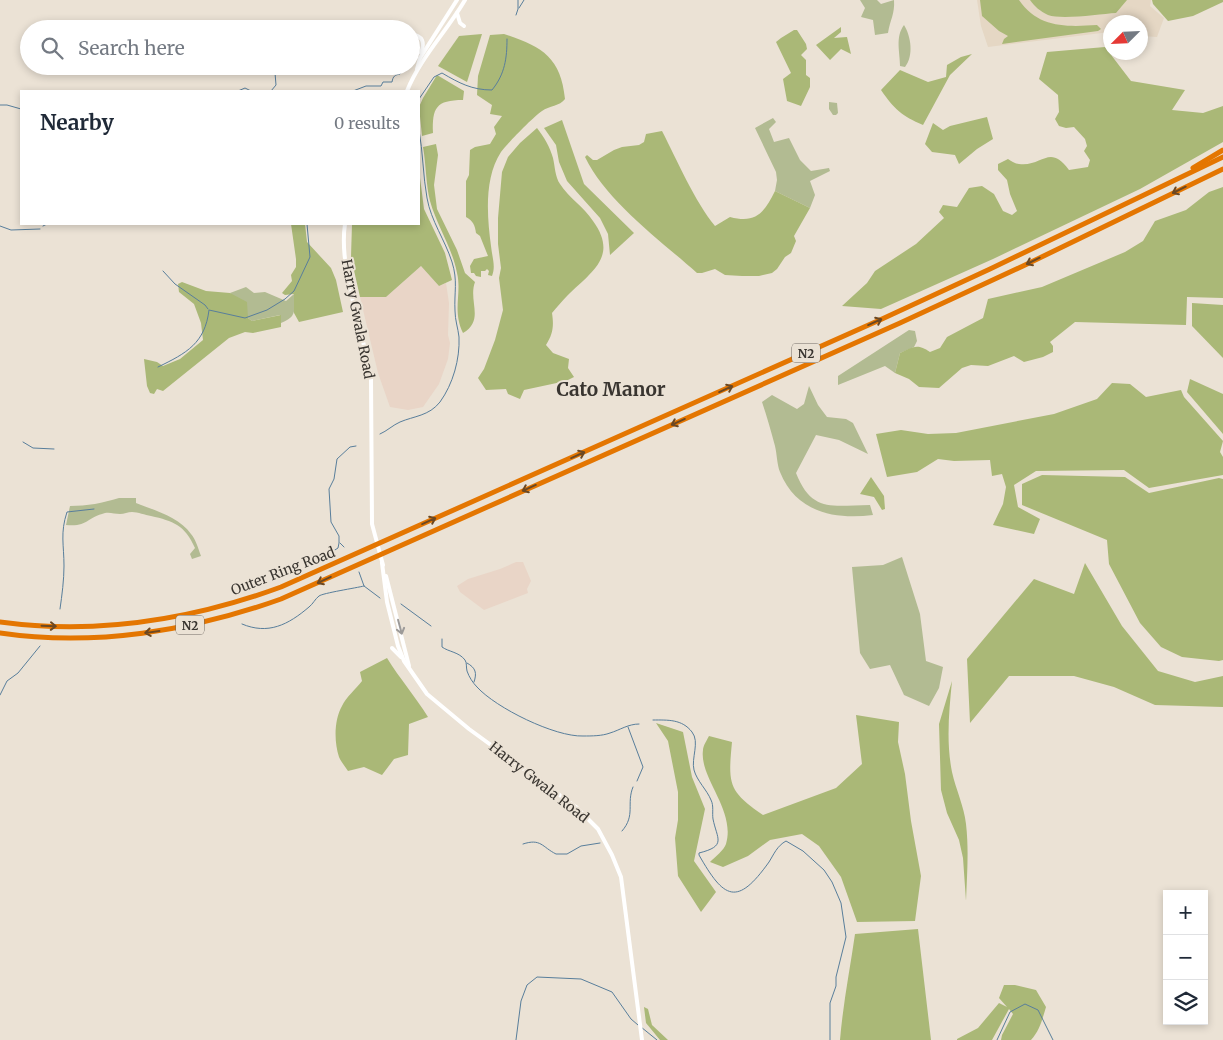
<!DOCTYPE html>
<meta charset="utf-8">
<style>
body{margin:0;font-family:Merriweather,serif;background:#f6f6f7;color:#1f2937}
.controls{position:absolute;right:15px;bottom:15px;display:grid;overflow:hidden;border-radius:0px;box-shadow:0 2px 8px #0003}
.controls button{width:45px;height:45px;display:grid;place-items:center;padding:0;border:0;border-bottom:1px solid #e0e1e3;background:#fff;color:#1f2937;font:25px sans-serif}
.compass{position:absolute;left:1103px;top:15px;width:45px;height:45px;border-radius:50%;background:#fff;box-shadow:0 2px 8px #0003;rotate:246deg}
.list{margin:0;padding:0;list-style:none}
h2{display:flex;justify-content:space-between;align-items:center;height:65px;margin:0;padding:0 20px;font-size:21px}
h2 small{font-size:16px;font-weight:400;color:#747a83}
.icon{flex:none;width:28px;height:28px;fill:none;stroke:currentColor;stroke-width:2;stroke-linecap:round;stroke-linejoin:round}
.map{position:relative;flex:none;width:1223px;height:1040px;overflow:hidden}
.search{position:absolute;background:#fff;box-shadow:0 2px 8px #0003;left:20px;top:20px;width:400px;height:55px;display:flex;align-items:center;gap:12px;box-sizing:border-box;padding:0 18px;border-radius:28px;color:#747a83;font-size:19px}
.panel{position:absolute;background:#fff;box-shadow:0 2px 8px #0003;left:20px;top:90px;width:400px;height:135px;border-radius:0px}
.map>svg:first-child{display:block}
.built{fill:#e5d7c4}
.education{fill:#e9d5c7}
.green{fill:#b2bb92}
.forest{fill:#aab877}
.lines{fill:none;stroke-linecap:round;stroke-linejoin:round}
.stream{stroke:#587e9b;stroke-width:1}
.secondary{stroke:#fff;stroke-width:4}
.motorway{stroke:#e47601;stroke-width:5}
.oneway{stroke:#6c4822}
.oneway2{stroke:#9c9a98}
.labels{text-anchor:middle;dominant-baseline:central;stroke-width:4;stroke-linejoin:round;paint-order:stroke}
.shield{fill:#ebe2d5;stroke:#6e6962;stroke-width:1}
.shield-label{font-size:12px;font-weight:bold;fill:#393530}
.street-label{font-size:14px;fill:#393530;stroke:#ebe2d5}
.district-label{font-size:19px;font-weight:bold;fill:#393530;stroke:#ebe2d5}
</style>
<div class="map">
<svg width="1223" height="1040" viewBox="0 0 1223 1040">
<rect width="100%" height="100%" fill="#ebe2d5"/>
<polygon class="built" points="977,0 1151,0 1150,6 1164,18 1157,37 1141,36 1140,22 1110,22 1110,32 988,47 981,26"/>
<g class="education">
<polygon points="421,266 439,286 446,283 449,303 448,335 450,343 448,359 439,384 423,407 408,410 390,407 378,373 360,297 386,297"/>
<polygon points="516,562 523,562 531,581 527,589 528,593 484,610 460,592 457,586 468,579 500,569"/>
</g>
<g class="green">
<path d="M 860,0 L 877,0 L 881,4 L 894,0 C 895,14 890,20 888,33 L 875,35 L 873,20 L 861,17 L 865,8 Z"/>
<path d="M 904,25 C 911,36 914,56 905,67 L 900,66 C 900,52 895,37 904,25 Z"/>
<polygon points="829,102 837,103 838,113 836,115 833,115 829,109"/>
<polygon points="773,118 776,122 769,129 774,142 789,138 800,160 811,171 829,168 830,171 810,181 815,195 810,208 775,191 777,180 776,172 755,128"/>
<path d="M 246,287 L 254,293 L 265,292 L 286,301 L 294,294 C 294,310 298,316 281,323 L 280,315 L 252,321 L 248,318 L 230,293 Z"/>
<polygon points="909,330 915,331 917,341 914,347 900,353 895,373 885,366 838,385 838,376"/>
<path d="M 809,386 L 818,405 L 827,417 L 846,419 L 853,423 L 868,454 L 839,440 L 816,435 L 796,473 C 812,514 834,505 870,505 L 873,515 C 834,520 796,512 780,472 C 777,465 777,454 775,446 C 771,431 767,417 762,402 L 772,395 L 797,409 L 804,404 Z"/>
<path d="M 119,498 L 136,498 L 136,503 C 154,510 179,517 191,534 C 196,540 198,548 201,556 L 192,559 L 190,554 L 195,548 C 185,525 173,521 151,516 C 145,515 138,512 132,512 C 128,512 124,514 120,514 C 115,514 110,512 105,513 C 86,518 88,527 66,525 L 70,506 C 87,506 103,503 119,498 Z"/>
<polygon points="902,557 920,614 926,661 943,667 939,688 929,706 904,695 890,665 870,669 860,653 852,567 883,565"/>
</g>
<g class="forest">
<path d="M 980,0 L 1019,0 C 1038,28 1066,27 1097,25 L 1101,29 L 1098,31 L 1002,44 L 1004,39 L 1008,36 L 999,31 L 982,16 Z"/>
<path d="M 1030,0 L 1127,0 L 1116,13 C 1100,14 1062,20 1048,15 C 1040,11 1035,7 1030,0 Z"/>
<polygon points="1152,0 1223,0 1223,2 1193,16 1168,21 1153,4"/>
<polygon points="841,27 841,32 834,38 847,37 851,54 841,49 830,60 816,45"/>
<polygon points="794,30 797,30 806,44 807,49 801,55 806,60 806,75 810,78 810,87 801,106 787,101 783,79 791,73 776,42 781,38"/>
<polygon points="482,34 467,82 438,66 459,36"/>
<path d="M 504,34 C 541,46 561,57 565,99 C 560,106 549,106 542,111 C 533,117 507,144 501,152 C 484,178 487,216 491,246 C 492,257 496,266 492,276 L 488,275 L 489,271 L 487,269 L 485,271 L 481,271 L 481,277 L 476,276 L 474,273 L 471,273 L 470,266 L 474,259 L 488,256 L 480,236 L 476,233 C 475,225 473,221 466,217 L 466,181 L 469,175 L 470,150 L 475,147 L 490,144 L 496,134 L 494,127 L 502,116 L 490,114 L 492,105 L 477,95 L 478,76 L 490,35 Z"/>
<path d="M 1105,47 L 1131,81 L 1185,90 L 1172,110 L 1203,113 L 1223,106 L 1223,142 L 1140,189 L 993,259 L 881,309 L 842,306 L 867,283 L 875,271 L 916,244 L 944,218 L 939,212 L 943,205 L 957,207 L 969,188 L 982,186 L 994,194 L 1003,211 L 1012,215 L 1017,211 L 1010,194 L 1007,180 L 998,170 L 998,164 L 1008,159 C 1011,161 1016,164 1019,164 C 1043,167 1049,143 1069,170 L 1088,167 L 1090,160 L 1084,151 L 1087,146 L 1085,139 L 1074,127 L 1066,128 L 1059,126 L 1055,119 L 1059,112 L 1058,95 L 1039,79 L 1047,52 Z"/>
<path d="M 972,54 L 950,75 L 923,125 C 902,116 894,109 881,90 L 900,70 L 928,82 L 946,77 L 947,65 L 961,57 Z"/>
<path d="M 437,75 L 464,91 L 463,100 C 436,100 432,108 433,133 L 422,136 L 419,107 L 423,98 Z"/>
<polygon points="987,117 993,139 977,149 959,164 955,155 932,152 925,144 933,123 943,130 950,126"/>
<polygon points="562,120 584,184 634,233 610,255 608,234 600,218 567,181 559,162 556,145 544,128"/>
<path d="M 537,128 C 544,137 550,147 553,158 C 555,166 555,177 560,184 C 569,198 584,207 593,221 C 619,257 591,272 567,296 C 562,301 557,307 552,313 C 554,326 553,334 546,345 L 553,353 L 569,359 L 568,368 L 574,377 L 566,381 L 524,390 L 520,399 L 508,394 L 506,389 L 486,390 L 478,378 L 484,369 L 495,340 L 503,310 L 499,278 L 501,268 L 498,244 L 498,218 L 502,172 L 508,157 L 520,143 Z"/>
<path d="M 662,131 C 677,160 695,202 715,226 L 730,217 C 756,224 764,213 775,191 L 810,208 L 794,236 L 796,241 L 791,253 L 785,257 L 777,269 L 772,273 L 759,276 L 742,276 L 725,275 L 715,269 L 702,273 L 697,273 C 660,240 606,201 585,157 L 587,155 L 593,160 L 597,160 L 614,150 L 622,147 L 639,145 L 644,142 L 646,134 Z"/>
<path d="M 436,144 L 438,155 L 434,185 L 437,209 L 457,250 L 465,273 L 475,282 C 468,301 485,320 463,333 C 452,310 462,294 457,273 C 452,247 437,226 430,201 C 426,186 426,163 423,147 Z"/>
<polygon points="419,170 424,209 445,253 452,280 439,286 421,266 386,297 360,297 351,257 352,224 419,224"/>
<path d="M 1223,187 L 1223,298 L 1187,297 L 1186,325 L 1075,322 L 1050,342 L 1053,346 L 1053,352 L 1043,357 L 1024,362 L 1014,356 L 988,366 L 971,365 L 962,368 L 939,388 L 919,387 L 909,379 L 895,373 L 900,353 C 913,347 917,343 930,352 L 940,348 L 947,337 L 983,318 L 988,299 L 1042,287 L 1125,252 L 1143,241 L 1155,221 L 1186,210 L 1209,192 Z"/>
<polygon points="291,224 305,224 307,242 331,268 336,280 343,312 299,322 294,313 294,294 285,295 282,293 292,281 291,275 296,267 296,259"/>
<polygon points="182,282 206,291 230,293 247,302 248,318 252,321 281,315 281,327 253,333 245,332 229,338 163,391 157,389 154,394 150,393 147,386 144,359 157,362 163,366 180,359 203,340 201,323 194,304 179,292 178,284"/>
<polygon points="1192,303 1223,305 1223,358 1192,326"/>
<polygon points="1190,379 1223,394 1223,434 1187,392"/>
<polygon points="1112,383 1130,384 1146,397 1181,390 1184,397 1223,441 1220,452 1223,457 1223,475 1149,488 1124,470 1036,471 1014,485 1018,507 1040,519 1034,534 993,525 1003,504 1006,487 1002,474 992,476 990,460 954,461 938,459 917,472 887,477 876,434 901,430 928,434 956,433 1054,414 1097,399"/>
<polygon points="1042,475 1125,477 1149,493 1219,478 1223,479 1223,660 1219,661 1182,657 1161,647 1140,623 1109,564 1107,540 1022,505 1022,484"/>
<polygon points="871,477 884,496 885,509 882,510 874,497 860,494"/>
<polygon points="1085,563 1122,626 1158,671 1195,682 1223,676 1223,707 1155,705 1114,687 1074,676 1009,676 970,723 967,659 1034,579 1074,594"/>
<path d="M 387,658 C 400,679 415,696 428,717 L 409,724 L 408,755 L 394,759 L 382,775 L 364,767 L 348,771 C 345,766 341,762 339,757 C 334,742 334,720 342,706 C 346,697 356,689 362,681 L 360,672 Z"/>
<path d="M 952,681 C 949,712 946,742 952,772 C 956,790 964,806 966,824 C 969,850 967,875 966,901 L 963,858 L 959,840 L 947,813 L 941,790 L 939,724 Z"/>
<path d="M 856,715 L 899,722 L 898,742 L 905,774 L 911,821 L 921,876 L 915,921 L 857,922 L 841,877 L 819,846 L 802,834 L 770,840 L 748,856 L 723,867 L 710,862 C 715,857 724,850 726,844 C 736,810 699,778 703,750 C 703,746 707,740 709,736 L 732,742 C 728,784 728,791 763,815 L 836,788 L 862,764 Z"/>
<polygon points="656,723 683,732 692,777 705,809 694,861 716,892 701,912 678,876 675,838 678,820 678,792 668,741"/>
<path d="M 918,929 L 931,1040 L 840,1040 C 843,1004 850,969 855,934 Z"/>
<path d="M 1004,985 L 1015,985 L 1036,990 L 1046,1007 C 1042,1020 1040,1030 1031,1040 L 1001,1040 L 1002,1035 L 1013,1014 L 1009,1009 L 992,1040 L 957,1040 L 957,1039 L 978,1028 L 999,1003 L 1007,1007 L 999,998 Z"/>
<polygon points="644,1007 648,1009 652,1025 668,1040 660,1040 646,1023"/>
</g>
<g class="lines">
<g class="stream">
<polyline points="519,8 524,0"/>
<polyline points="516,15 518,9 518,0"/>
<path d="M 295,66 C 301,71 306,69 313,66"/>
<polyline points="238,91 245,88 251,91"/>
<polyline points="271,91 276,85 275,73 277,70 281,70 283,66"/>
<path d="M 353,91 L 366,86 L 381,86 L 383,82 L 392,82 C 393,76 395,75 400,74 L 402,69"/>
<path d="M 419,99 L 434,77 L 442,73 C 459,83 472,90 492,90 C 505,74 507,58 507,39"/>
<polyline points="0,105 7,105 21,109"/>
<polyline points="0,226 11,230 40,229"/>
<polyline points="43,226 47,224"/>
<polyline points="163,271 175,284 205,305 208,309"/>
<path d="M 158,367 C 187,353 205,343 209,310 L 245,318 L 267,310 L 285,299 L 294,291 L 310,257 L 307,224"/>
<path d="M 380,434 C 387,431 393,425 400,422 C 414,416 429,416 440,402 C 453,384 460,359 459,337 C 458,328 455,320 455,311 C 454,292 458,281 452,262 C 445,240 431,221 427,198 C 423,176 423,152 419,130"/>
<polyline points="23,442 33,448 54,449"/>
<polyline points="340,543 344,547"/>
<polyline points="308,567 338,548 339,543 339,536 331,522 329,489 334,479 337,459 350,447 356,446"/>
<polyline points="359,572 364,586 380,598"/>
<polyline points="401,604 431,626"/>
<path d="M 60,609 C 62,595 64,580 64,566 C 64,545 60,533 67,512 L 94,509"/>
<path d="M 242,624 C 268,635 288,625 309,607 C 313,604 315,599 319,596 C 323,593 356,588 364,586"/>
<path d="M 442,639 L 442,647 C 449,652 459,652 465,660 C 467,663 466,667 467,671 C 469,677 473,683 477,687 C 496,708 555,737 583,736 C 592,736 602,736 610,733 C 620,730 628,724 639,724"/>
<path d="M 467,663 C 476,668 477,673 474,682"/>
<polyline points="0,695 7,681 18,673 40,646"/>
<path d="M 653,720 C 668,720 682,719 692,732 C 700,742 691,758 694,770 C 697,781 707,790 711,800 C 714,806 712,813 713,819 C 717,839 727,846 699,853 L 699,855 C 724,899 737,907 769,862 C 774,854 777,846 786,841 L 803,851 L 824,870 L 832,882 L 841,903 L 846,937 L 836,977 L 836,986 L 830,1003 L 830,1040"/>
<polyline points="628,727 643,767 637,781"/>
<path d="M 622,831 C 636,815 626,804 633,787"/>
<path d="M 523,844 C 541,838 542,847 556,854 L 567,854 L 581,846 L 600,843"/>
<polyline points="641,1027 657,1040"/>
<polyline points="516,1040 521,1001 527,985 537,977 581,979 612,992 631,1019 638,1025"/>
<polyline points="997,1040 1010,1012 1025,1004 1038,1010 1053,1040"/>
</g>
<g class="secondary">
<polyline points="457,13 460,23 464,26"/>
<path d="M 411,34 C 423,36 425,42 421,53"/>
<polyline points="417,69 420,58 457,0"/>
<path d="M 407,91 C 420,58 447,31 465,0"/>
<path d="M 345,224 C 338,269 364,332 371,379 L 372,524 L 383,565"/>
<polyline points="382,563 387,602 398,646 404,661 427,694 469,729 576,807 598,829 612,855 621,877 642,1040"/>
<polyline points="386,576 409,666"/>
<polyline points="392,648 401,657"/>
</g>
<g class="motorway">
<polyline points="1193,168 1223,150"/>
<path d="M 0,622 C 96,635 191,620 281,587 L 882,319 L 990,269 L 1223,157"/>
<path d="M 0,633 C 94,647 192,631 281,599 L 900,323 L 1023,266 L 1223,169"/>
</g>
</g>
<defs><path id="oneway-shaft" d="M-6 0H5M1.5-3L5.5 0L1.5 3" fill="none" stroke-width="1.6" stroke-linecap="round" stroke-linejoin="round" transform="scale(1.25)"/></defs>
<g class="oneway">
<use href="#oneway-shaft" transform="translate(1179 190) rotate(154)"/>
<use href="#oneway-shaft" transform="translate(1033 261) rotate(154)"/>
<use href="#oneway-shaft" transform="translate(875 322) rotate(-24)"/>
<use href="#oneway-shaft" transform="translate(726 389) rotate(-24)"/>
<use href="#oneway-shaft" transform="translate(678 422) rotate(156)"/>
<use href="#oneway-shaft" transform="translate(578 455) rotate(-24)"/>
<use href="#oneway-shaft" transform="translate(529 488) rotate(156)"/>
<use href="#oneway-shaft" transform="translate(429 521) rotate(-24)"/>
<use href="#oneway-shaft" transform="translate(324 580) rotate(155)"/>
<use href="#oneway-shaft" transform="translate(49 626) rotate(2)"/>
<use href="#oneway-shaft" transform="translate(152 632) rotate(172)"/>
</g>
<use class="oneway2" href="#oneway-shaft" transform="translate(400 627) rotate(75)"/>
<g class="labels">
<g class="shield">
<rect x="792" y="343.5" width="28" height="19" rx="4"/>
<rect x="176" y="615.5" width="28" height="19" rx="4"/>
</g>
<g class="shield-label">
<text x="806" y="353">N2</text>
<text x="190" y="625">N2</text>
</g>
<g class="street-label">
<text transform="translate(358 319) rotate(79)">Harry Gwala Road</text>
<text transform="translate(283 571) rotate(-21)">Outer Ring Road</text>
<text transform="translate(539 782) rotate(38)">Harry Gwala Road</text>
</g>
<g class="district-label">
<text x="611" y="389">Cato Manor</text>
</g>
</g>
</svg>
<div class="controls">
<button>+</button>
<button>−</button>
<button><svg class="icon" aria-label="layers" viewBox="0 0 24 24"><path d="M12 4l9 5-9 5-9-5zM3 14l9 5 9-5"/></svg></button>
</div>
<svg class="compass" viewBox="-18 -18 36 36"><path d="M0-13l5 13h-10z" fill="#e53935"/><path d="M0 13l5-13h-10z" fill="#747a83"/></svg>
<div class="search"><svg class="icon" aria-label="search" viewBox="0 0 24 24"><circle cx="10" cy="10" r="6"/><path d="M15 15l6 6"/></svg>Search here</div>
<section class="panel">
<h2>Nearby<small>0 results</small></h2>
<ul class="list">
</ul>
</section>
</div>
